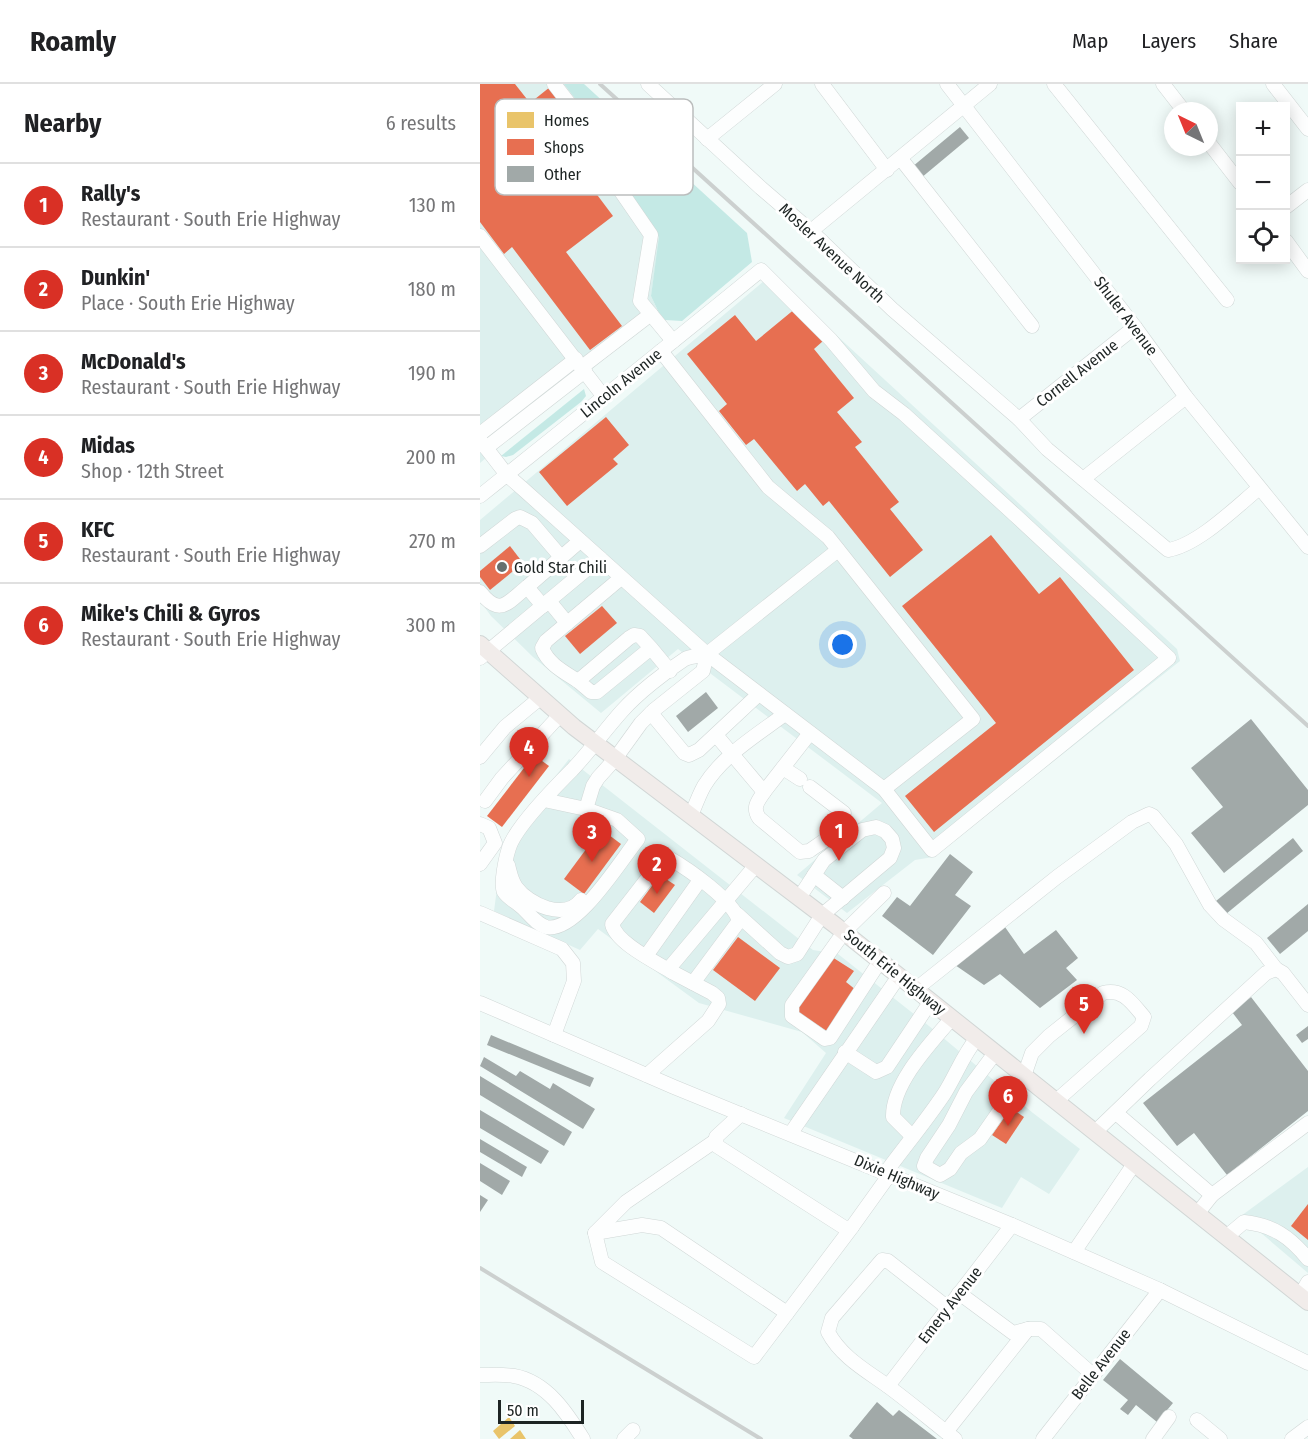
<!DOCTYPE html>
<meta charset="utf-8">
<style>
body{margin:0;font-family:"Fira Sans Condensed",sans-serif;background:#f2f2f2;color:#202124}
.controls{position:absolute;right:18px;top:18px;display:grid;overflow:hidden;border-radius:0px;box-shadow:0 3px 15px #0003}
.controls button{width:54px;height:54px;display:grid;place-items:center;padding:0;border:0;border-bottom:2px solid #e0e0e0;background:#fff;color:#202124;font:30px sans-serif}
.compass{position:absolute;left:684px;top:18px;width:54px;height:54px;border-radius:50%;background:#fff;box-shadow:0 3px 15px #0003;rotate:317deg}
.scale{position:absolute;left:18px;bottom:15px;width:86px;box-sizing:border-box;padding-left:6px;border:3px solid #1d2423;border-top:0;font-size:16px;line-height:21px;white-space:nowrap;color:#1d2423;-webkit-text-stroke:4px #fff;paint-order:stroke}
.you{position:absolute;left:363px;top:561px;width:21px;height:21px;margin:-15px;border:4px solid #fff;border-radius:50%;background:#1a73e8;box-shadow:0 0 0 9px #1a73e833}
.badge{display:grid;place-items:center;width:39px;height:39px;border-radius:50%;background:#d93025;color:#fff;font-size:20px;font-weight:700}
.pin{position:absolute;translate:-50% -50px;filter:drop-shadow(0 2px 3px #0008)}
.pin::after{content:'';position:absolute;top:32px;width:21px;height:18px;background:inherit;clip-path:polygon(0 0,100% 0,50% 100%)}
.list{margin:0;padding:0;list-style:none}
h2{display:flex;justify-content:space-between;align-items:center;height:78px;margin:0;padding:0 24px;font-size:26px}
h2 small{font-size:20px;font-weight:400;color:#757577}
.list li{display:grid;grid-template-columns:39px 1fr auto;gap:18px;align-items:center;box-sizing:border-box;height:84px;padding:0 24px;border-top:2px solid #e0e0e0}
.list b{display:block;font-size:22px;white-space:nowrap}
.list p{margin:0;font-size:20px;white-space:nowrap;color:#757577}
.list em{font-size:20px;font-style:normal;color:#757577}
.icon{flex:none;width:33px;height:33px;fill:none;stroke:currentColor;stroke-width:2;stroke-linecap:round;stroke-linejoin:round}
.map{position:relative;flex:none;width:828px;height:1355px;overflow:hidden}
header{display:flex;align-items:center;gap:36px;box-sizing:border-box;height:84px;padding:0 30px;background:#fff;border-bottom:2px solid #e0e0e0}
header strong{font-size:28px}
nav{display:flex;gap:33px;margin-inline-start:auto;font-size:21px}
main{display:flex}
aside{flex:1;background:#fff}
.map>svg:first-child{display:block}
.built{fill:#ddf0ee}
.green{fill:#c4e9e5}
.homes{fill:#e9c46a}
.shops{fill:#e76f51}
.building{fill:#a1a9a8}
.lines{fill:none;stroke-linecap:round;stroke-linejoin:round}
.minor-casing{stroke:#d0d7d6;stroke-width:15}
.major-casing{stroke:#d1d6d5;stroke-width:18}
.minor{stroke:#fdfefe;stroke-width:14}
.major{stroke:#f1ecea;stroke-width:16}
.rail{stroke:#ccd0cf;stroke-width:4}
.poi-dot{fill:#676f6e;stroke:#fff;stroke-width:2}
.labels{text-anchor:middle;dominant-baseline:central;stroke-width:6;stroke-linejoin:round;paint-order:stroke}
.street-label{font-size:16px;fill:#1d2423;stroke:#fff}
.poi-label{font-size:16px;fill:#1d2423;stroke:#fff;text-anchor:start}
.key{fill:#fff;stroke:#bbbdbd;stroke-width:1.5}
.key-label{font-size:16px;fill:#1d2423}
</style>
<header>
<strong>Roamly</strong>
<nav><a>Map</a><a>Layers</a><a>Share</a></nav>
</header>
<main>
<aside>
<h2>Nearby<small>6 results</small></h2>
<ul class="list">
<li><span class="badge">1</span><div><b>Rally's</b><p>Restaurant · South Erie Highway</p></div><em>130 m</em></li>
<li><span class="badge">2</span><div><b>Dunkin'</b><p>Place · South Erie Highway</p></div><em>180 m</em></li>
<li><span class="badge">3</span><div><b>McDonald's</b><p>Restaurant · South Erie Highway</p></div><em>190 m</em></li>
<li><span class="badge">4</span><div><b>Midas</b><p>Shop · 12th Street</p></div><em>200 m</em></li>
<li><span class="badge">5</span><div><b>KFC</b><p>Restaurant · South Erie Highway</p></div><em>270 m</em></li>
<li><span class="badge">6</span><div><b>Mike's Chili &amp; Gyros</b><p>Restaurant · South Erie Highway</p></div><em>300 m</em></li>
</ul>
</aside>
<div class="map">
<svg width="828" height="1355" viewBox="0 0 828 1355">
<rect width="100%" height="100%" fill="#f0faf8"/>
<g class="built">
<polygon points="0,0 85,0 150,86 152,113 180,153 171,212 179,229 0,379"/>
<polygon points="291,191 697,565 700,577 453,773 435,776 367,829 317,791 402,719 198,565 121,629 53,573 11,532 0,517 0,436"/>
<polygon points="89,675 333,866 358,870 449,942 553,1029 600,1065 569,1110 541,1093 522,1124 304,1034 346,969 322,948 219,919 118,845 100,866 14,827 23,759"/>
<polygon points="828,1083 828,1189 761,1132"/>
</g>
<g class="green">
<polygon points="84,0 104,0 267,149 272,178 202,237 185,236 179,229 171,212 179,153 152,113 150,86"/>
<polygon points="104,305 106,312 101,318 33,371 26,373 21,372"/>
</g>
<g class="homes">
<polygon points="29,1333 35,1342 19,1355 13,1347"/>
<polygon points="40,1346 46,1355 30,1355"/>
</g>
<g class="shops">
<polygon points="0,0 35,0 50,19 70,3 95,36 73,52 133,132 86,168 142,242 110,266 32,163 24,170 0,138"/>
<polygon points="316,224 343,257 334,265 374,314 357,328 382,358 375,363 419,418 410,425 443,466 410,493 349,417 343,422 325,400 317,407 274,355 266,361 239,327 247,320 207,270 255,231 276,257"/>
<polygon points="126,333 149,361 133,375 138,380 87,422 59,388"/>
<polygon points="511,451 559,510 580,493 654,586 454,748 425,712 516,639 422,522"/>
<polygon points="30,462 43,479 10,506 0,493 0,487"/>
<polygon points="122,522 137,539 100,570 85,552"/>
<polygon points="54,671 69,682 22,743 7,732"/>
<polygon points="121,745 141,760 104,810 84,795"/>
<polygon points="180,791 195,801 174,829 160,818"/>
<polygon points="258,853 300,884 275,917 233,886"/>
<polygon points="352,873 374,887 366,898 376,906 348,948 316,927"/>
<polygon points="531,1024 544,1033 526,1060 512,1051"/>
<polygon points="828,1120 828,1156 811,1142"/>
</g>
<g class="building">
<polygon points="480,43 489,54 441,94 432,83"/>
<polygon points="226,608 238,624 208,648 196,632"/>
<polygon points="771,635 828,706 828,721 744,789 711,749 743,723 711,684"/>
<polygon points="813,754 823,767 746,830 736,817"/>
<polygon points="470,770 493,788 475,811 491,822 453,871 402,832 417,813 430,822"/>
<polygon points="828,820 828,847 800,870 787,854"/>
<polygon points="525,843 544,870 576,846 598,874 586,884 597,896 560,924 520,890 504,901 475,881"/>
<polygon points="771,913 828,987 828,1027 747,1091 714,1049 697,1062 663,1019 762,941 752,928"/>
<polygon points="828,942 828,955 822,959 816,951"/>
<polygon points="11,951 114,994 110,1003 7,961"/>
<polygon points="4,973 36,992 40,987 70,1005 73,999 115,1025 103,1045 0,982"/>
<polygon points="0,992 92,1048 84,1062 0,1011"/>
<polygon points="0,1026 69,1067 61,1080 0,1044"/>
<polygon points="0,1055 47,1083 42,1093 0,1068"/>
<polygon points="0,1079 30,1097 22,1111 0,1097"/>
<polygon points="0,1111 8,1116 0,1128"/>
<polygon points="640,1275 693,1319 677,1338 656,1321 648,1331 640,1325 648,1316 623,1296"/>
<polygon points="397,1318 413,1332 419,1326 457,1355 373,1355 369,1352"/>
</g>
<g class="lines">
<defs>
<g id="minor">
<polyline points="74,0 140,85 140,106 171,151 160,217 193,257"/>
<path d="M 168,0 L 281,104 L 331,147 L 412,225 L 539,335 L 567,365 L 688,466 C 718,461 755,424 778,405"/>
<polyline points="342,0 407,86"/>
<polyline points="467,0 655,243 706,313 828,463"/>
<polyline points="574,0 747,216"/>
<polyline points="683,0 704,27"/>
<polyline points="793,0 828,45"/>
<polyline points="227,55 295,0"/>
<polyline points="729,59 760,99"/>
<polyline points="421,75 552,242"/>
<polyline points="806,123 828,106"/>
<polyline points="331,147 510,0"/>
<polyline points="0,152 124,313"/>
<polyline points="806,157 828,187"/>
<polyline points="181,267 288,403 348,453 493,635 404,705"/>
<polyline points="102,283 171,230"/>
<polyline points="539,335 655,243"/>
<polyline points="0,350 96,275"/>
<path d="M 0,356 L 27,391 L 43,405 L 227,570 L 404,705 L 452,766 L 689,574 L 535,431 L 424,330 L 394,307 L 351,256 L 281,186 C 188,262 94,337 0,412"/>
<polyline points="6,364 105,287"/>
<polyline points="603,395 706,313"/>
<polyline points="0,462 35,435 40,433 52,439 81,473"/>
<path d="M 0,508 C 20,533 27,519 47,503"/>
<polyline points="69,517 87,539"/>
<polyline points="63,522 47,503 100,457"/>
<polyline points="171,564 160,552 154,551 149,554 98,597 111,608 117,608 171,564 190,587"/>
<polyline points="0,574 120,474"/>
<path d="M 98,597 C 84,588 68,580 62,564 L 66,557 L 141,494"/>
<polyline points="171,629 204,669 209,671 219,666 279,610"/>
<path d="M 236,651 L 284,708 C 278,717 272,723 279,734 L 320,768 L 329,767 C 343,757 364,747 364,729 L 330,703"/>
<polyline points="0,673 25,643 60,614"/>
<polyline points="303,684 320,695"/>
<polyline points="284,708 330,649"/>
<path d="M 64,716 L 106,725 L 137,736 L 158,755 C 141,776 96,850 66,843 C 54,839 48,827 38,820 C 34,817 27,813 24,808 C 20,800 26,773 29,764 C 35,744 76,702 92,686 C 110,667 125,646 142,627 C 158,609 185,588 205,575 C 211,572 220,572 227,570 L 358,466"/>
<polyline points="5,717 22,694 80,631"/>
<polyline points="106,725 113,702 118,694 135,675 161,639 174,626 223,587 227,570"/>
<path d="M 211,732 C 215,722 219,711 224,702 C 243,671 277,651 305,630"/>
<polyline points="0,740 9,744 15,759 0,780"/>
<path d="M 28,781 C 30,788 31,796 36,803 C 49,821 85,837 101,816"/>
<polyline points="334,791 363,814"/>
<polyline points="0,829 82,865 93,879 94,897 74,951"/>
<polyline points="257,830 300,869 308,873 317,870 342,831 410,774 414,764 412,755 405,747 396,743 382,746 344,776 319,814"/>
<polyline points="166,872 220,796"/>
<polyline points="400,877 350,954 345,955 312,932 312,921 364,848 404,809"/>
<path d="M 192,888 C 176,878 136,859 132,840 L 181,777 L 189,774 C 208,785 253,816 259,837 L 213,899"/>
<polyline points="436,905 577,793 652,738 669,730 673,732 696,760 730,821 743,835 776,859 796,885 803,889 828,921"/>
<polyline points="0,919 194,1003 532,1141 680,1206 828,1279"/>
<polyline points="365,968 396,988 407,983 451,917"/>
<path d="M 515,969 L 486,1008 L 469,1041 L 447,1074 L 444,1082 L 460,1091 L 470,1085 L 481,1069 L 500,1055 L 544,992 L 552,969 L 569,952 L 623,909 C 643,904 652,919 664,933 L 661,942 L 576,1017"/>
<polyline points="167,991 228,937 239,920 238,914 232,909 192,888 191,882 276,781"/>
<polyline points="636,1029 732,1111 717,1130"/>
<polyline points="261,1030 236,1053 237,1062 365,1144 372,1143 410,1090"/>
<polyline points="615,1048 670,995 786,889 796,885"/>
<polyline points="311,1049 419,892"/>
<path d="M 432,1052 L 413,1033 C 412,999 451,959 472,934"/>
<polyline points="235,1057 146,1118 115,1149 122,1178 274,1273 372,1143"/>
<path d="M 406,1088 C 425,1062 446,1037 464,1010 C 476,991 483,971 497,954"/>
<polyline points="732,1111 828,1039"/>
<polyline points="115,1149 162,1141 181,1144 307,1229"/>
<path d="M 746,1153 L 764,1138 C 793,1141 810,1153 828,1175"/>
<polyline points="594,1168 654,1080"/>
<polyline points="479,1209 533,1249 548,1245 561,1245 613,1291"/>
<polyline points="820,1212 828,1198"/>
<path d="M 468,1224 L 408,1177 L 402,1176 L 352,1234 L 348,1248 C 361,1273 387,1287 409,1303 C 432,1320 453,1338 475,1355"/>
<path d="M 0,1291 C 11,1291 23,1290 34,1292 C 67,1298 87,1329 103,1355"/>
<polyline points="408,1302 532,1141"/>
<polyline points="717,1336 740,1355"/>
<polyline points="466,1348 548,1245"/>
<polyline points="144,1355 153,1346"/>
<polyline points="563,1355 680,1206"/>
<polyline points="673,1355 689,1333"/>
<polyline points="812,1355 828,1343"/>
</g>
<polyline id="major" points="0,560 94,643 355,841 828,1218"/>
</defs>
<use href="#minor" class="minor-casing"/>
<use href="#major" class="major-casing"/>
<use href="#minor" class="minor"/>
<use href="#major" class="major"/>
<g class="rail">
<polyline points="120,0 828,642"/>
<polyline points="0,1184 281,1355"/>
</g>
</g>
<circle class="poi-dot" cx="22" cy="483" r="6"/>
<g class="labels">
<g class="street-label">
<text transform="translate(352 169) rotate(43)">Mosler Avenue North</text>
<text transform="translate(646 232) rotate(53)">Shuler Avenue</text>
<text transform="translate(597 289) rotate(-38)">Cornell Avenue</text>
<text transform="translate(141 299) rotate(-39)">Lincoln Avenue</text>
<text transform="translate(415 888) rotate(39)">South Erie Highway</text>
<text transform="translate(417 1093) rotate(23)">Dixie Highway</text>
<text transform="translate(470 1221) rotate(-52)">Emery Avenue</text>
<text transform="translate(621 1280) rotate(-52)">Belle Avenue</text>
</g>
<g class="poi-label">
<text x="34" y="483">Gold Star Chili</text>
</g>
</g>
<rect x="15" y="15" width="198" height="96" rx="9" class="key"/>
<rect x="27" y="28" width="27" height="16" fill="#e9c46a"/>
<rect x="27" y="55" width="27" height="16" fill="#e76f51"/>
<rect x="27" y="82" width="27" height="16" fill="#a1a9a8"/>
<g class="key-label">
<text x="64" y="42">Homes</text>
<text x="64" y="69">Shops</text>
<text x="64" y="96">Other</text>
</g>
</svg>
<div class="controls">
<button>+</button>
<button>−</button>
<button><svg class="icon" aria-label="locate" viewBox="0 0 24 24"><circle cx="12" cy="12" r="6"/><path d="M12 2v4M12 18v4M2 12h4M18 12h4"/></svg></button>
</div>
<svg class="compass" viewBox="-18 -18 36 36"><path d="M0-13l5 13h-10z" fill="#e53935"/><path d="M0 13l5-13h-10z" fill="#757577"/></svg>
<div class="scale">50 m</div>
<div class="you"></div>
<div class="pin badge" style="left:359px;top:777px">1</div>
<div class="pin badge" style="left:177px;top:810px">2</div>
<div class="pin badge" style="left:112px;top:778px">3</div>
<div class="pin badge" style="left:49px;top:693px">4</div>
<div class="pin badge" style="left:604px;top:950px">5</div>
<div class="pin badge" style="left:528px;top:1042px">6</div>
</div>
</main>
